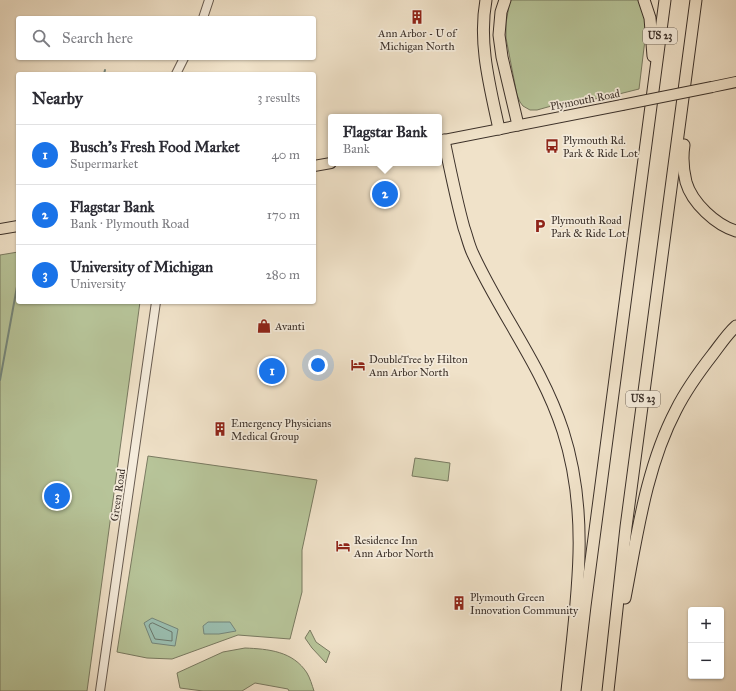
<!DOCTYPE html>
<meta charset="utf-8">
<style>
body{margin:0;font-family:"IM FELL Great Primer",serif;background:#f2f2f3;color:#2b2b33}
.controls{position:absolute;right:12px;bottom:12px;display:grid;overflow:hidden;border-radius:4px;box-shadow:0 1px 3px #0004}
.controls button{width:36px;height:36px;display:grid;place-items:center;padding:0;border:0;border-bottom:1px solid #e1e1e2;background:#fff;color:#2b2b33;font:20px sans-serif}
.you{position:absolute;left:318px;top:365px;width:14px;height:14px;margin:-10px;border:3px solid #fff;border-radius:50%;background:#1a73e8;box-shadow:0 0 0 6px #1a73e833}
.badge{display:grid;place-items:center;width:26px;height:26px;border-radius:50%;background:#1a73e8;color:#fff;font-size:13px;font-weight:700}
.pin{position:absolute;translate:-50% -50%;border:2px solid #fff;box-shadow:0 1px 4px #0006}
.popup{position:absolute;left:328px;top:114px;width:114px;height:52px;box-sizing:border-box;display:grid;place-content:center;border-radius:4px;background:#fff;filter:drop-shadow(0 1px 3px #0005);font-size:13px;white-space:nowrap;color:#7c7c81}
.popup b{font-size:15px;color:#2b2b33}
.popup::after{content:'';position:absolute;left:50%;top:100%;margin-left:-8px;border:8px solid transparent;border-top-color:#fff}
.list{margin:0;padding:0;list-style:none}
h2{display:flex;justify-content:space-between;align-items:center;height:52px;margin:0;padding:0 16px;font-size:17px}
h2 small{font-size:13px;font-weight:400;color:#7c7c81}
.list li{display:grid;grid-template-columns:26px 1fr auto;gap:12px;align-items:center;box-sizing:border-box;height:60px;padding:0 16px;border-top:1px solid #e1e1e2}
.list b{display:block;font-size:15px;white-space:nowrap}
.list p{margin:0;font-size:13px;white-space:nowrap;color:#7c7c81}
.list em{font-size:13px;font-style:normal;color:#7c7c81}
.icon{flex:none;width:22px;height:22px;fill:none;stroke:currentColor;stroke-width:2;stroke-linecap:round;stroke-linejoin:round}
.map{position:relative;flex:none;width:736px;height:691px;overflow:hidden}
.search{position:absolute;background:#fff;box-shadow:0 1px 3px #0004;left:16px;top:16px;width:300px;height:44px;display:flex;align-items:center;gap:10px;box-sizing:border-box;padding:0 14px;border-radius:4px;color:#7c7c81;font-size:15px}
.panel{position:absolute;background:#fff;box-shadow:0 1px 3px #0004;left:16px;top:72px;width:300px;height:232px;border-radius:4px}
.map>svg:first-child{display:block}
.green{fill:#b7c499;stroke:#797a61}
.water{fill:#9bbfb1;stroke:#75867b}
.lines{fill:none;stroke-linecap:round;stroke-linejoin:round}
.shore{stroke:#6b786d;stroke-width:1}
.stream{stroke:#75867b;stroke-width:2}
.minor-casing{stroke:#685c51;stroke-width:10}
.major-casing{stroke:#3b3029;stroke-width:12}
.highway-casing{stroke:#3b3029;stroke-width:13}
.minor{stroke:#f5ecdc;stroke-width:8}
.major{stroke:#f0e2c9;stroke-width:10}
.highway{stroke:#f0e2c9;stroke-width:11}
.major-bridge-casing{stroke:#3b3029;stroke-width:12;stroke-linecap:butt}
.major-bridge{stroke:#f0e2c9;stroke-width:10}
.labels{text-anchor:middle;dominant-baseline:central;stroke-width:3.5;stroke-linejoin:round;paint-order:stroke}
.shield{fill:#f5ecdc;stroke:#73685f;stroke-width:1}
.shield-label{font-size:10px;font-weight:bold;fill:#3b3029}
.poi-label{font-size:11px;fill:#3b3029;stroke:#f5ecdc;text-anchor:start}
.street-label{font-size:11px;fill:#3b3029;stroke:#f5ecdc}
</style>
<div class="map">
<svg width="736" height="691" viewBox="0 0 736 691">
<rect width="100%" height="100%" fill="#f0e2c9"/>
<filter id="stains"><feTurbulence type="fractalNoise" baseFrequency=".005" numOctaves="4"/><feColorMatrix values="0 0 0 0 .2 0 0 0 0 .09 0 0 0 0 .02 0 0 0 .5 -.17"/></filter>
<radialGradient id="worn" r=".72"><stop offset=".6" stop-color="#630" stop-opacity="0"/><stop offset="1" stop-color="#630" stop-opacity=".3"/></radialGradient>
<g class="green">
<polygon points="510,0 640,0 647,23 639,89 607,97 555,105 537,110 530,110 523,106 520,102 517,95 506,38 506,23"/>
<polygon points="18,252 18,302 140,302 87,691 0,691 0,255"/>
<polygon points="148,456 317,480 302,550 302,592 290,639 238,635 172,659 147,658 117,652"/>
<polygon points="415,458 450,463 448,481 412,476"/>
<polygon points="310,630 316,642 330,652 326,663 312,648 305,638"/>
<path d="M 245,648 C 268,649 293,651 307,673 C 310,678 312,685 314,691 L 289,691 L 288,689 L 255,683 L 242,691 L 203,691 L 180,688 L 177,673 L 223,652 Z"/>
</g>
<g class="water">
<polygon points="152,618 178,629 175,646 152,643 144,623"/>
<polygon points="208,622 230,622 236,631 219,634 204,634 203,626"/>
</g>
<g class="lines">
<polygon class="shore" points="153,623 172,632 172,641 155,639 149,626 150,624"/>
<g class="stream">
<polyline points="104,74 105,70"/>
<polyline points="0,380 18,281"/>
</g>
<defs>
<g id="minor">
<polyline points="203,18 209,0"/>
<polyline points="176,74 184,58"/>
<polyline points="100,691 156,302"/>
</g>
<g id="major">
<polyline points="712,87 736,82"/>
<polyline points="439,141 622,105"/>
<polyline points="314,166 331,163"/>
<polyline points="0,229 18,226"/>
</g>
<g id="highway">
<path d="M 486,0 C 478,43 490,87 499,129"/>
<polyline points="505,0 501,12 499,35 502,57 518,125"/>
<polyline points="644,0 650,18 653,56"/>
<path d="M 444,140 C 450,169 456,199 464,228 C 467,236 469,246 473,254 C 501,315 542,366 563,431 C 591,518 576,602 567,691"/>
<path d="M 684,145 C 682,158 683,170 686,182 C 692,203 716,225 736,231"/>
<path d="M 625,598 C 637,536 646,467 676,410 C 686,390 699,372 713,354 C 720,345 727,334 736,326"/>
<polyline points="575,691 585,606 665,0"/>
<polyline points="608,691 626,527 696,0"/>
</g>
</defs>
<use href="#minor" class="minor-casing"/>
<use href="#major" class="major-casing"/>
<use href="#highway" class="highway-casing"/>
<use href="#minor" class="minor"/>
<use href="#major" class="major"/>
<use href="#highway" class="highway"/>
<defs>
<polyline id="major-bridge" points="622,105 712,87"/>
</defs>
<use href="#major-bridge" class="major-bridge-casing"/>
<use href="#major-bridge" class="major-bridge"/>
</g>
<defs>
<symbol id="building-bare" viewBox="-9 -9 18 18"><path d="M-4-6H4V6H1V3H-1V6H-4ZM-2.5-4.3h1.7v1.8h-1.7ZM.8-4.3h1.7v1.8H.8ZM-2.5-1h1.7V.8h-1.7ZM.8-1h1.7V.8H.8Z" fill="#8f2418" stroke="#f5ecdc" stroke-width="2.5" paint-order="stroke"/></symbol>
<symbol id="bus-bare" viewBox="-9 -9 18 18"><path d="M-5-6H5V4H4V6H2V4H-2V6H-4V4H-5ZM-3.5-4V0h7V-4ZM-3.5 1.2v1.5H-2V1.2ZM2 1.2v1.5H3.5V1.2Z" fill="#8f2418" stroke="#f5ecdc" stroke-width="2.5" paint-order="stroke"/></symbol>
<symbol id="parking-bare" viewBox="-9 -9 18 18"><path d="M-3.5-5.5H1a3.5 3.5 0 0 1 0 7H-1V5.5H-3.5ZM-1-3.4V-.6H.8a1.4 1.4 0 0 0 0-2.8Z" fill="#8f2418" stroke="#f5ecdc" stroke-width="2.5" paint-order="stroke"/></symbol>
<symbol id="shop-bare" viewBox="-9 -9 18 18"><path d="M-5-2.5h2.3a2.7 3.5 0 0 1 5.4 0H5L5.5 6h-11ZM-1.5-2.5h3a1.5 2.3 0 0 0-3 0Z" fill="#8f2418" stroke="#f5ecdc" stroke-width="2.5" paint-order="stroke"/></symbol>
<symbol id="hotel-bare" viewBox="-9 -9 18 18"><path d="M-6-4.5h1.5V1H6V5H4.5V3h-9V5H-6ZM-4 0a1.8 1.8 0 1 1 3.6 0ZM.5 0V-2.5h3Q6-2.5 6 0Z" fill="#8f2418" stroke="#f5ecdc" stroke-width="2.5" paint-order="stroke"/></symbol>
</defs>
<g fill-rule="evenodd">
<use href="#building-bare" x="407" y="7" width="20" height="20"/>
<use href="#bus-bare" x="542" y="136" width="20" height="20"/>
<use href="#parking-bare" x="530" y="216" width="20" height="20"/>
<use href="#shop-bare" x="254" y="316" width="20" height="20"/>
<use href="#hotel-bare" x="348" y="355" width="20" height="20"/>
<use href="#building-bare" x="210" y="419" width="20" height="20"/>
<use href="#hotel-bare" x="333" y="536" width="20" height="20"/>
<use href="#building-bare" x="449" y="593" width="20" height="20"/>
</g>
<g class="labels">
<g class="shield">
<rect x="643" y="28" width="34" height="16" rx="3"/>
<rect x="626" y="391" width="34" height="16" rx="3"/>
</g>
<g class="shield-label">
<text x="660" y="36">US 23</text>
<text x="643" y="399">US 23</text>
</g>
<g class="poi-label">
<text x="417" y="33" text-anchor="middle">Ann Arbor - U of<tspan x="417" dy="13">Michigan North</tspan></text>
<text x="563" y="140">Plymouth Rd.<tspan x="563" dy="13">Park &amp; Ride Lot</tspan></text>
<text x="551" y="220">Plymouth Road<tspan x="551" dy="13">Park &amp; Ride Lot</tspan></text>
<text x="275" y="326">Avanti</text>
<text x="369" y="359">DoubleTree by Hilton<tspan x="369" dy="13">Ann Arbor North</tspan></text>
<text x="231" y="423">Emergency Physicians<tspan x="231" dy="13">Medical Group</tspan></text>
<text x="354" y="540">Residence Inn<tspan x="354" dy="13">Ann Arbor North</tspan></text>
<text x="470" y="597">Plymouth Green<tspan x="470" dy="13">Innovation Community</tspan></text>
</g>
<g class="street-label">
<text transform="translate(585 100) rotate(-11)">Plymouth Road</text>
<text transform="translate(118 495) rotate(-82)">Green Road</text>
</g>
</g>
<rect width="100%" height="100%" filter="url(#stains)"/>
<rect width="100%" height="100%" fill="url(#worn)"/>
</svg>
<div class="controls">
<button>+</button>
<button>−</button>
</div>
<div class="you"></div>
<div class="pin badge" style="left:272px;top:371px">1</div>
<div class="pin badge" style="left:385px;top:194px">2</div>
<div class="popup"><b>Flagstar Bank</b>Bank</div>
<div class="pin badge" style="left:57px;top:496px">3</div>
<div class="search"><svg class="icon" aria-label="search" viewBox="0 0 24 24"><circle cx="10" cy="10" r="6"/><path d="M15 15l6 6"/></svg>Search here</div>
<section class="panel">
<h2>Nearby<small>3 results</small></h2>
<ul class="list">
<li><span class="badge">1</span><div><b>Busch's Fresh Food Market</b><p>Supermarket</p></div><em>40 m</em></li>
<li><span class="badge">2</span><div><b>Flagstar Bank</b><p>Bank · Plymouth Road</p></div><em>170 m</em></li>
<li><span class="badge">3</span><div><b>University of Michigan</b><p>University</p></div><em>280 m</em></li>
</ul>
</section>
</div>
